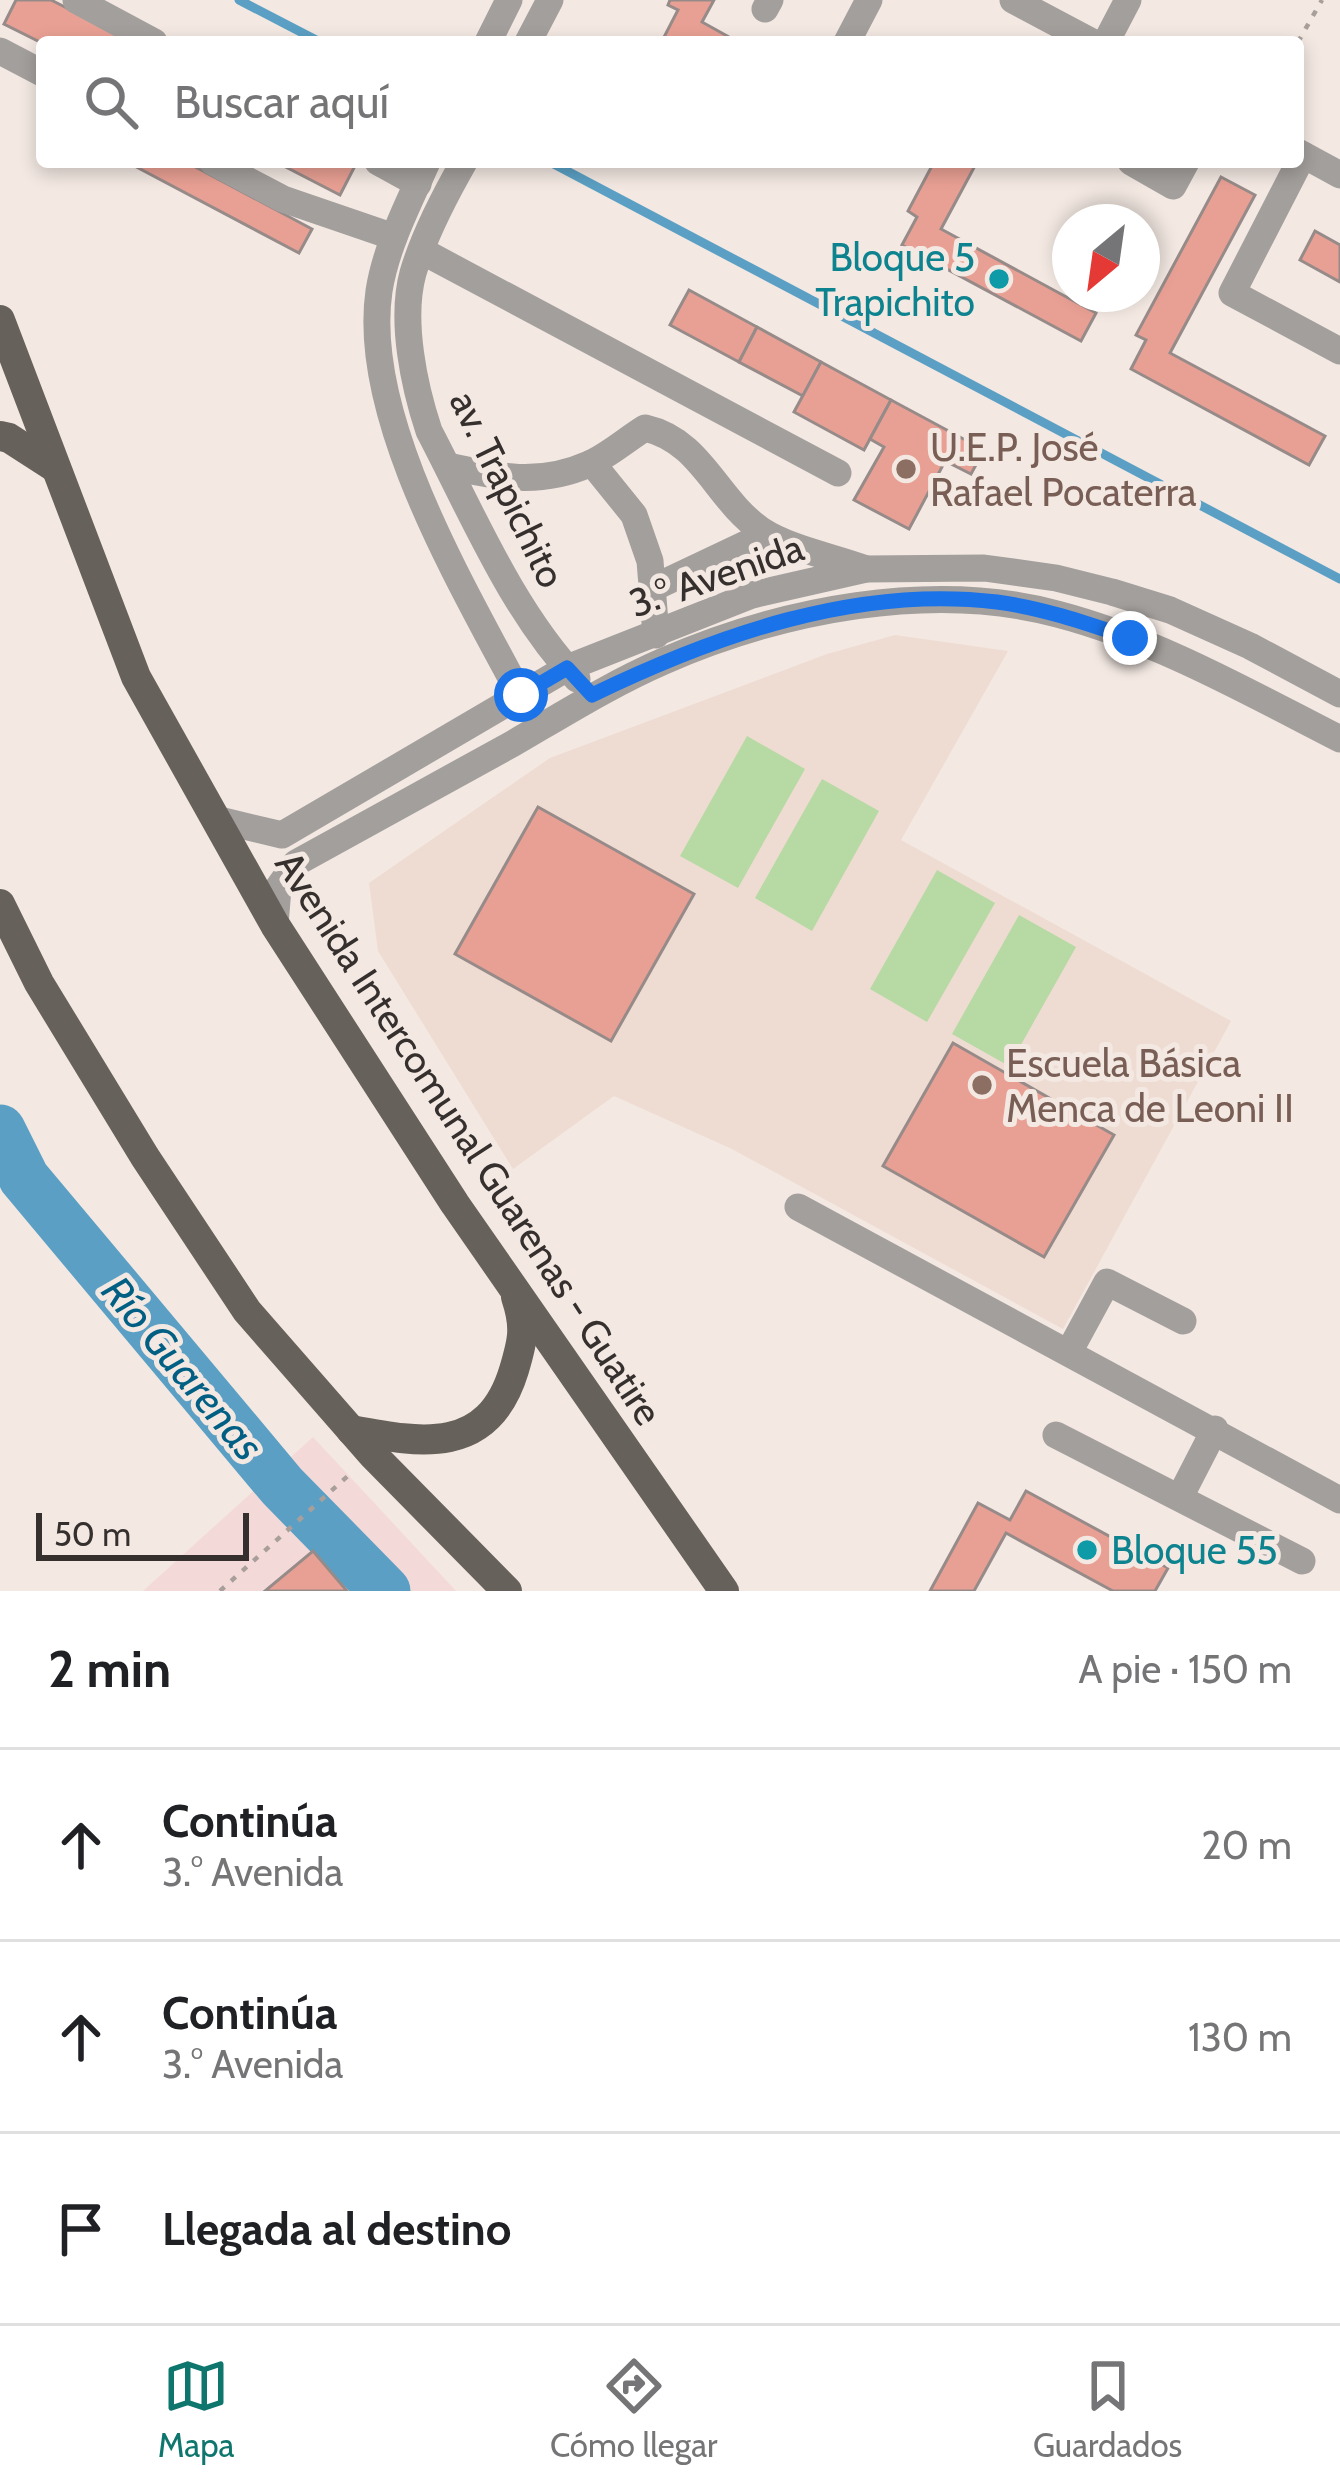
<!DOCTYPE html>
<html lang="es">
<meta charset="utf-8">
<style>
body{margin:0;font-family:Cabin,sans-serif;background:#f6f6f6;color:#202124}
.compass{position:absolute;left:1052px;top:204px;width:108px;height:108px;border-radius:50%;background:#fff;box-shadow:0 6px 18px #0003;rotate:209deg}
.scale{position:absolute;left:36px;bottom:30px;width:213px;box-sizing:border-box;padding-left:12px;border:6px solid #35302e;border-top:0;font-size:33px;line-height:42px;white-space:nowrap;color:#35302e;-webkit-text-stroke:9px #f3e8e2;paint-order:stroke}
.stop{position:absolute;width:36px;height:36px;margin:-27px;border:9px solid #1a73e8;border-radius:50%;background:#fff}
.stop.end{background:#1a73e8;border-color:#fff;box-shadow:0 3px 12px #0008}
.list{margin:0;padding:0;list-style:none}
h2{display:flex;justify-content:space-between;align-items:center;height:156px;margin:0;padding:0 48px;font-size:51px}
h2 small{font-size:39px;font-weight:400;color:#757577}
.list li{display:grid;grid-template-columns:78px 1fr auto;gap:36px;align-items:center;box-sizing:border-box;height:192px;padding:0 48px;border-top:3px solid #e0e0e0}
.list b{display:block;font-size:45px;white-space:nowrap}
.list p{margin:0;font-size:39px;white-space:nowrap;color:#757577}
.list em{font-size:39px;font-style:normal;color:#757577}
.icon{flex:none;width:66px;height:66px;fill:none;stroke:currentColor;stroke-width:2;stroke-linecap:round;stroke-linejoin:round}
.map{position:relative;flex:none;width:1340px;height:1591px;overflow:hidden}
.search{position:absolute;background:#fff;box-shadow:0 6px 18px #0003;left:36px;right:36px;top:36px;height:132px;display:flex;align-items:center;gap:30px;box-sizing:border-box;padding:0 42px;border-radius:12px;color:#757577;font-size:45px}
.sheet{height:732px;background:#fff}
nav{display:flex;justify-content:space-around;align-items:center;box-sizing:border-box;height:168px;border-top:3px solid #e0e0e0;background:#fff;font-size:33px;color:#757577}
nav a{display:grid;justify-items:center;gap:6px}
nav .on{color:#0f766e}
.map>svg:first-child{display:block}
.built{fill:#eedcd2}
.industrial{fill:#f4d9d9}
.green{fill:#b7d9a4}
.lines{fill:none;stroke-linecap:round;stroke-linejoin:round}
.stream{stroke:#5ba0c4;stroke-width:9}
.river{stroke:#5ba0c4;stroke-width:51}
.building{fill:#e9a094;stroke:#978b89;stroke-width:3}
.path{stroke:#a89f9b;stroke-width:4.5;stroke-dasharray:6 9;stroke-linecap:butt}
.minor{stroke:#a39f9c;stroke-width:27}
.major{stroke:#67615b;stroke-width:30}
.route{stroke:#1a73e8;stroke-width:15}
.culture-dot{fill:#0f9aa8;stroke:#f3e8e2;stroke-width:4.5}
.education-dot{fill:#8d6e63;stroke:#f3e8e2;stroke-width:4.5}
.labels{text-anchor:middle;dominant-baseline:central;stroke-width:10;stroke-linejoin:round;paint-order:stroke}
.culture-label{font-size:39px;fill:#0d838f;stroke:#f3e8e2;text-anchor:end}
.education-label{font-size:39px;fill:#785e54;stroke:#f3e8e2;text-anchor:start}
.street-label{font-size:39px;fill:#35302e;stroke:#f3e8e2}
.water-label{font-size:42px;font-style:italic;fill:#015f84;stroke:#f3e8e2}
</style>
<div class="map">
<svg width="1340" height="1591" viewBox="0 0 1340 1591">
<rect width="100%" height="100%" fill="#f3e8e2"/>
<polygon class="built" points="895,635 1008,651 901,840 1231,1021 1063,1329 732,1149 614,1096 513,1169 378,951 369,883 550,758 827,654"/>
<polygon class="industrial" points="313,1437 456,1591 143,1591"/>
<g class="green">
<polygon points="747,736 805,769 738,888 680,856"/>
<polygon points="822,779 879,811 812,931 755,898"/>
<polygon points="937,870 995,903 927,1022 870,989"/>
<polygon points="1019,915 1076,947 1009,1066 952,1034"/>
</g>
<g class="lines">
<g class="stream">
<polyline points="239,0 320,42"/>
<polyline points="550,162 1340,579"/>
</g>
<polyline class="river" points="0,1130 24,1178 282,1486 385,1591"/>
</g>
<g class="building">
<polygon points="16,0 51,0 134,42 42,43 4,24"/>
<polygon points="670,0 714,0 702,22 738,42 663,39 678,10 668,5"/>
<polygon points="127,162 186,162 312,229 299,253"/>
<polygon points="276,162 357,162 340,195"/>
<polygon points="934,162 977,162 941,229 1096,313 1081,341 902,245 917,217 908,211"/>
<polygon points="1221,177 1255,195 1170,353 1325,436 1309,465 1131,369 1146,340 1136,335"/>
<polygon points="1315,231 1340,245 1340,282 1300,260"/>
<polygon points="689,290 757,327 739,362 670,325"/>
<polygon points="757,327 821,362 803,396 739,362"/>
<polygon points="821,362 891,400 864,450 794,412"/>
<polygon points="891,400 984,450 971,474 951,464 957,454 951,450 909,529 854,500 884,447 870,439"/>
<polygon points="538,807 694,894 611,1041 455,954"/>
<polygon points="953,1043 1114,1135 1044,1257 883,1166"/>
<polygon points="1026,1491 1168,1568 1155,1591 1113,1591 1006,1533 974,1591 930,1591 978,1503 1010,1520"/>
<polygon points="313,1551 347,1591 265,1591"/>
</g>
<g class="lines">
<g class="path">
<polyline points="1298,42 1322,0"/>
<polyline points="220,1591 350,1474"/>
</g>
<g class="minor">
<polyline points="76,0 154,42"/>
<polyline points="1013,0 1092,42"/>
<polyline points="765,9 770,0"/>
<polyline points="488,42 509,0"/>
<polyline points="528,42 550,0"/>
<polyline points="847,42 869,0"/>
<polyline points="1106,42 1128,0"/>
<polyline points="0,51 42,73"/>
<polyline points="1298,152 1340,175"/>
<polyline points="1303,155 1232,293 1340,351"/>
<polyline points="213,162 283,199 394,237"/>
<polyline points="378,162 418,184"/>
<path d="M 427,162 C 409,203 386,246 379,291 C 360,421 469,596 528,710"/>
<path d="M 464,162 C 444,197 424,235 413,273 C 400,320 414,386 429,431 C 473,515 512,610 577,679"/>
<polyline points="1131,162 1173,186 1186,162"/>
<polyline points="422,251 838,473"/>
<polyline points="592,463 634,515 650,561 656,635"/>
<path d="M 448,466 C 497,477 540,486 589,464 C 608,456 627,439 645,428 C 702,441 715,498 761,530 C 790,549 834,557 866,569"/>
<polyline points="653,588 767,534"/>
<polyline points="215,819 282,835 567,668 752,595 866,569 984,568 1056,578 1112,592 1170,610 1250,646 1340,694"/>
<path d="M 275,925 L 278,888 L 296,863 C 368,823 440,784 512,744 C 562,715 611,684 664,661 C 781,610 931,580 1057,614 C 1157,640 1248,692 1340,739"/>
<polyline points="798,1207 1340,1500"/>
<polyline points="1069,1352 1107,1282 1183,1321"/>
<polyline points="1056,1435 1302,1561"/>
<polyline points="1180,1497 1215,1429"/>
</g>
<g class="major">
<polyline points="0,320 136,677 275,925 455,1204 724,1591"/>
<polyline points="0,436 9,438 54,467"/>
<polyline points="0,904 39,983 145,1157 247,1311 372,1454 507,1591"/>
<path d="M 351,1430 C 421,1443 488,1456 514,1370 C 523,1340 526,1327 516,1297"/>
</g>
</g>
<g class="lines">
<path class="route" d="M 521,695 L 567,668 L 592,695 C 716,635 857,585 997,602 C 1043,608 1086,623 1130,638"/>
</g>
<g class="culture-dot">
<circle cx="999" cy="279" r="12"/>
<circle cx="1087" cy="1550" r="12"/>
</g>
<g class="education-dot">
<circle cx="906" cy="469" r="12"/>
<circle cx="982" cy="1085" r="12"/>
</g>
<g class="labels">
<g class="culture-label">
<text x="975" y="257">Bloque 5<tspan x="975" dy="45">Trapichito</tspan></text>
<text x="1111" y="1550" text-anchor="start">Bloque 55</text>
</g>
<g class="education-label">
<text x="930" y="447">U.E.P. José<tspan x="930" dy="45">Rafael Pocaterra</tspan></text>
<text x="1006" y="1063">Escuela Básica<tspan x="1006" dy="45">Menca de Leoni II</tspan></text>
</g>
<g class="street-label">
<text transform="translate(508 489) rotate(64)">av. Trapichito</text>
<text transform="translate(716 575) rotate(-19)">3.° Avenida</text>
<text transform="translate(469 1138) rotate(57)">Avenida Intercomunal Guarenas - Guatire</text>
</g>
<g class="water-label">
<text transform="translate(183 1368) rotate(50)">Río Guarenas</text>
</g>
</g>
</svg>
<svg class="compass" viewBox="-18 -18 36 36"><path d="M0-13l5 13h-10z" fill="#e53935"/><path d="M0 13l5-13h-10z" fill="#757577"/></svg>
<div class="scale">50 m</div>
<div class="stop" style="left:521px;top:695px"></div>
<div class="stop end" style="left:1130px;top:638px"></div>
<div class="search"><svg class="icon" aria-label="search" viewBox="0 0 24 24"><circle cx="10" cy="10" r="6"/><path d="M15 15l6 6"/></svg>Buscar aquí</div>
</div>
<section class="sheet">
<h2>2 min<small>A pie · 150 m</small></h2>
<ul class="list">
<li><svg class="icon" aria-label="ahead" viewBox="0 0 24 24"><path d="M12 20V5M6 11l6-6 6 6"/></svg><div><b>Continúa</b><p>3.° Avenida</p></div><em>20 m</em></li>
<li><svg class="icon" aria-label="ahead" viewBox="0 0 24 24"><path d="M12 20V5M6 11l6-6 6 6"/></svg><div><b>Continúa</b><p>3.° Avenida</p></div><em>130 m</em></li>
<li><svg class="icon" aria-label="arrive" viewBox="0 0 24 24"><path d="M6 21V4h12l-3 4 3 4H6"/></svg><div><b>Llegada al destino</b></div></li>
</ul>
</section>
<nav>
<a class="on"><svg class="icon" aria-label="map" viewBox="0 0 24 24"><path d="M3 6l6-2 6 2 6-2v14l-6 2-6-2-6 2zM9 4v14M15 6v14"/></svg>Mapa</a>
<a><svg class="icon" aria-label="directions" viewBox="0 0 24 24"><path d="M12 3l9 9-9 9-9-9zM9 14v-3h6M13 9l2 2-2 2"/></svg>Cómo llegar</a>
<a><svg class="icon" aria-label="saved" viewBox="0 0 24 24"><path d="M7 4h10v16l-5-4-5 4z"/></svg>Guardados</a>
</nav>
